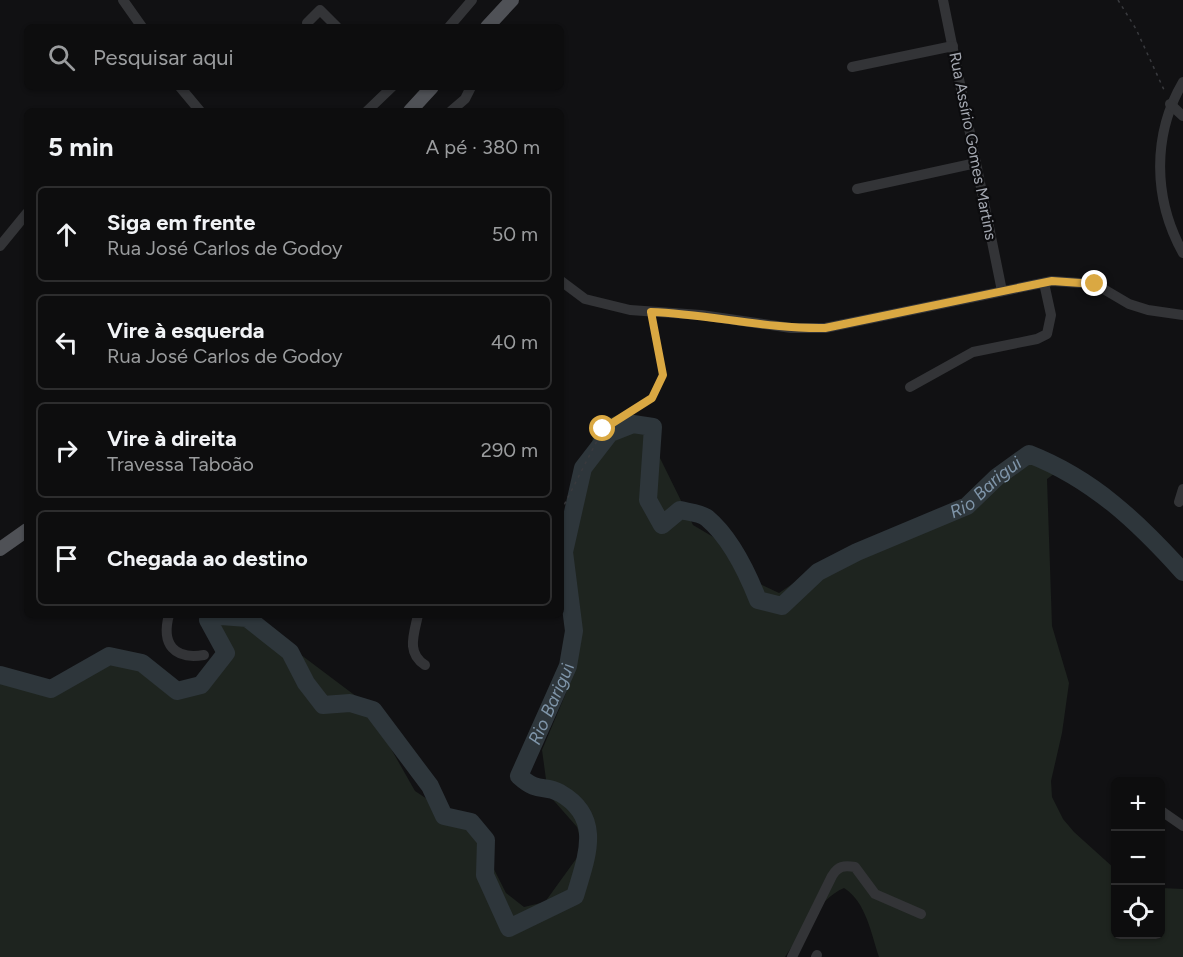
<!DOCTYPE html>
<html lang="pt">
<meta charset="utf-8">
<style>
body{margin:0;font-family:Figtree,sans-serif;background:#1b1b1c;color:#f1f3f6}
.controls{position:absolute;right:18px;bottom:18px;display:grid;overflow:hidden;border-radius:9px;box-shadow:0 2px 4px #0004}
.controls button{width:54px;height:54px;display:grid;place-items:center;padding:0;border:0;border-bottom:2px solid #2d2d2e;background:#0d0d0e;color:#f1f3f6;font:30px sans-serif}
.stop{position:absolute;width:18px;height:18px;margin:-14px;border:4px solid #daa842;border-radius:50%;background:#fff}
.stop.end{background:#daa842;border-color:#fff;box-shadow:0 2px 6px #0008}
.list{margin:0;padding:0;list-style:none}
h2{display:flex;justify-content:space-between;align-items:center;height:78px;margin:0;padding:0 24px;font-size:26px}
h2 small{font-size:20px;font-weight:400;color:#9a9c9e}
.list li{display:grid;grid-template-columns:39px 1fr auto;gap:18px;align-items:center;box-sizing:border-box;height:96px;margin:0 12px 12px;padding:0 12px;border:2px solid #2d2d2e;border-radius:9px}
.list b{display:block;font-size:22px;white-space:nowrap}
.list p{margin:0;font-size:20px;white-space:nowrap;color:#9a9c9e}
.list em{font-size:20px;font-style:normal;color:#9a9c9e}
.icon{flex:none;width:33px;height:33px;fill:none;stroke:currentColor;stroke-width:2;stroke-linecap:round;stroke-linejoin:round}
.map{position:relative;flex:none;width:1183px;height:957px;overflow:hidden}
.search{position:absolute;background:#0d0d0e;box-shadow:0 2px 4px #0004;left:24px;top:24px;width:540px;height:66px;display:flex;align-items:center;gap:15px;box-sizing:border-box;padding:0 21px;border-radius:9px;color:#9a9c9e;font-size:22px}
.panel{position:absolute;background:#0d0d0e;box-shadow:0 2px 4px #0004;left:24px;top:108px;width:540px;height:510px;border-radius:9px}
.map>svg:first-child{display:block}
.green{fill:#1e241f}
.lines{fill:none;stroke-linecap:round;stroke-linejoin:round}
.river{stroke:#2e363b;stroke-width:18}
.path{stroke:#393a3e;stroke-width:1.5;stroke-dasharray:3 4.5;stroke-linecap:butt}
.minor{stroke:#333437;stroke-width:10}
.major{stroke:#4f5156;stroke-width:14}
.route{stroke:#daa842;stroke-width:8}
.labels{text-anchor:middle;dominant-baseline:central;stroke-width:4.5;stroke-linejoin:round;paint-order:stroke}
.street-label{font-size:16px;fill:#a4a8b1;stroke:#0c0c0e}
.water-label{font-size:18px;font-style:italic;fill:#7f95a9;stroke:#0c0c0e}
</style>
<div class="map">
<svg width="1183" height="957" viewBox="0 0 1183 957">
<rect width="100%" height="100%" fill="#111113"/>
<path class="green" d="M 627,412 L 648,421 L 657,452 L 693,525 L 742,554 L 760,584 L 779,593 L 844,549 L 952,506 L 1019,460 L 1054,456 L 1068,464 L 1047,479 L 1052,626 L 1069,683 L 1062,733 L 1051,781 L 1052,797 L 1063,819 L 1074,832 L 1115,869 L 1116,934 L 1160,934 L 1161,888 L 1183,889 L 1183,957 L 879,957 C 871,933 866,902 844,888 C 818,899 801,934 785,957 L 0,957 L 0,679 L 57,684 L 108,658 L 132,654 L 167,683 L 200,679 L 217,667 L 213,635 L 216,624 L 238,622 L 264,627 L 365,703 L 415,791 L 474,830 L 506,893 L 524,907 L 545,902 L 584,848 L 577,827 L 548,794 L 542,750 L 566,693 L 577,625 L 568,517 L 586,474 L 593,437 L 606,419 Z"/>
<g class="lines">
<path class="river" id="s1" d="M 0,675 L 51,689 L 109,656 L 142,663 L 177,691 L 201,685 L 226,653 L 208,620 L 221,616 L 247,618 L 290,652 L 306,683 L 323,705 L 350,703 L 373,710 L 430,786 L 444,816 L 471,822 L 486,840 L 485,875 L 509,928 L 575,896 C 586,858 604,818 560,793 C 543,784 539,794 519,776 L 568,666 L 574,631 L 564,552 L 583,468 L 610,433 L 633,424 L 653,427 L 648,500 L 662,525 L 680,510 C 688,512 701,513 707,518 C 731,538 747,572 758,600 L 782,606 L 818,572 L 857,552 L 967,506 L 997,477 L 1029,454 C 1093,479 1138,522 1183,572"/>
<g class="path">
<polyline points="1118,0 1136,29 1165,92"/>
<polyline points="561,511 603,429 652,398 663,375 653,322"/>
</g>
<g class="minor">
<polyline points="123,0 142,27"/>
<polyline points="943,0 1002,291"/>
<polyline points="307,23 320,10 337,27"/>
<polyline points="449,27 472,0"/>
<polyline points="852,67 953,46"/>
<path d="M 1183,82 C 1152,135 1153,199 1183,253"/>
<polyline points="180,87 200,111"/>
<polyline points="1170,104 1183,116"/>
<polyline points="367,111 392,87"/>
<polyline points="451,111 465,99 471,87"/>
<polyline points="857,189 976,163"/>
<polyline points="0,246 27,213"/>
<polyline points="561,281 585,299 630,310 701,315 791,328 825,328 1052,281 1095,284 1129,304 1148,310 1183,315"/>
<polyline points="910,387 973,352 1037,339 1047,334 1051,315 1044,283"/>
<polyline points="1179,502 1183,489"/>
<path d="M 169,615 C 161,644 174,660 204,655"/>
<path d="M 418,615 C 414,634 406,653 425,665"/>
<polyline points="1160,810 1183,826"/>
<path d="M 792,957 L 832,876 C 838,866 844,865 855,867 L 875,894 L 921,914"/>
<polyline points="816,957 817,955"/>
</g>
<g class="major">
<polyline points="487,27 512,0"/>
<polyline points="410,111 432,87"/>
<polyline points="0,549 27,530"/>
</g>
</g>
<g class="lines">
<path class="route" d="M 603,429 L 652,398 L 663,375 L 651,312 C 709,314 766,329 825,328 L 1052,281 L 1095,284"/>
</g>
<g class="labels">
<g class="street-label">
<text transform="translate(973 146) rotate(79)">Rua Assírio Gomes Martins</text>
</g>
<g class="water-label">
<text stroke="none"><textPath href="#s1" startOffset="1941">Rio Barigui</textPath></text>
<text stroke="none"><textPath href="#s1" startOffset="1095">Rio Barigui</textPath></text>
</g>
</g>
</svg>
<div class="controls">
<button>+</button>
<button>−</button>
<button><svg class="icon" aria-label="locate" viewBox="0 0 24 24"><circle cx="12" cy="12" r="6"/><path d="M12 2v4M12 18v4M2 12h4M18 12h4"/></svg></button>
</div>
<div class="stop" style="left:603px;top:429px"></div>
<div class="stop end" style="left:1095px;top:284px"></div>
<div class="search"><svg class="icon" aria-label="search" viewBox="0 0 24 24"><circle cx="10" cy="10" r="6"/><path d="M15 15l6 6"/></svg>Pesquisar aqui</div>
<section class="panel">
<h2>5 min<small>A pé · 380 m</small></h2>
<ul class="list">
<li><svg class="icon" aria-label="ahead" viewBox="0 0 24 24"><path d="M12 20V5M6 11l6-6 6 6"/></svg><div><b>Siga em frente</b><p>Rua José Carlos de Godoy</p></div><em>50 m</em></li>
<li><svg class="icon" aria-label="left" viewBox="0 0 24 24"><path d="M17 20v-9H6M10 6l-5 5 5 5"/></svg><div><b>Vire à esquerda</b><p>Rua José Carlos de Godoy</p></div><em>40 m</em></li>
<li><svg class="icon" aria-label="right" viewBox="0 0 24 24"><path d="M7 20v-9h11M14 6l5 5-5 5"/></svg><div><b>Vire à direita</b><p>Travessa Taboão</p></div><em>290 m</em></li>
<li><svg class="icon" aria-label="arrive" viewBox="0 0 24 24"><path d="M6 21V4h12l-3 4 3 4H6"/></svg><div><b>Chegada ao destino</b></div></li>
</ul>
</section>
</div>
